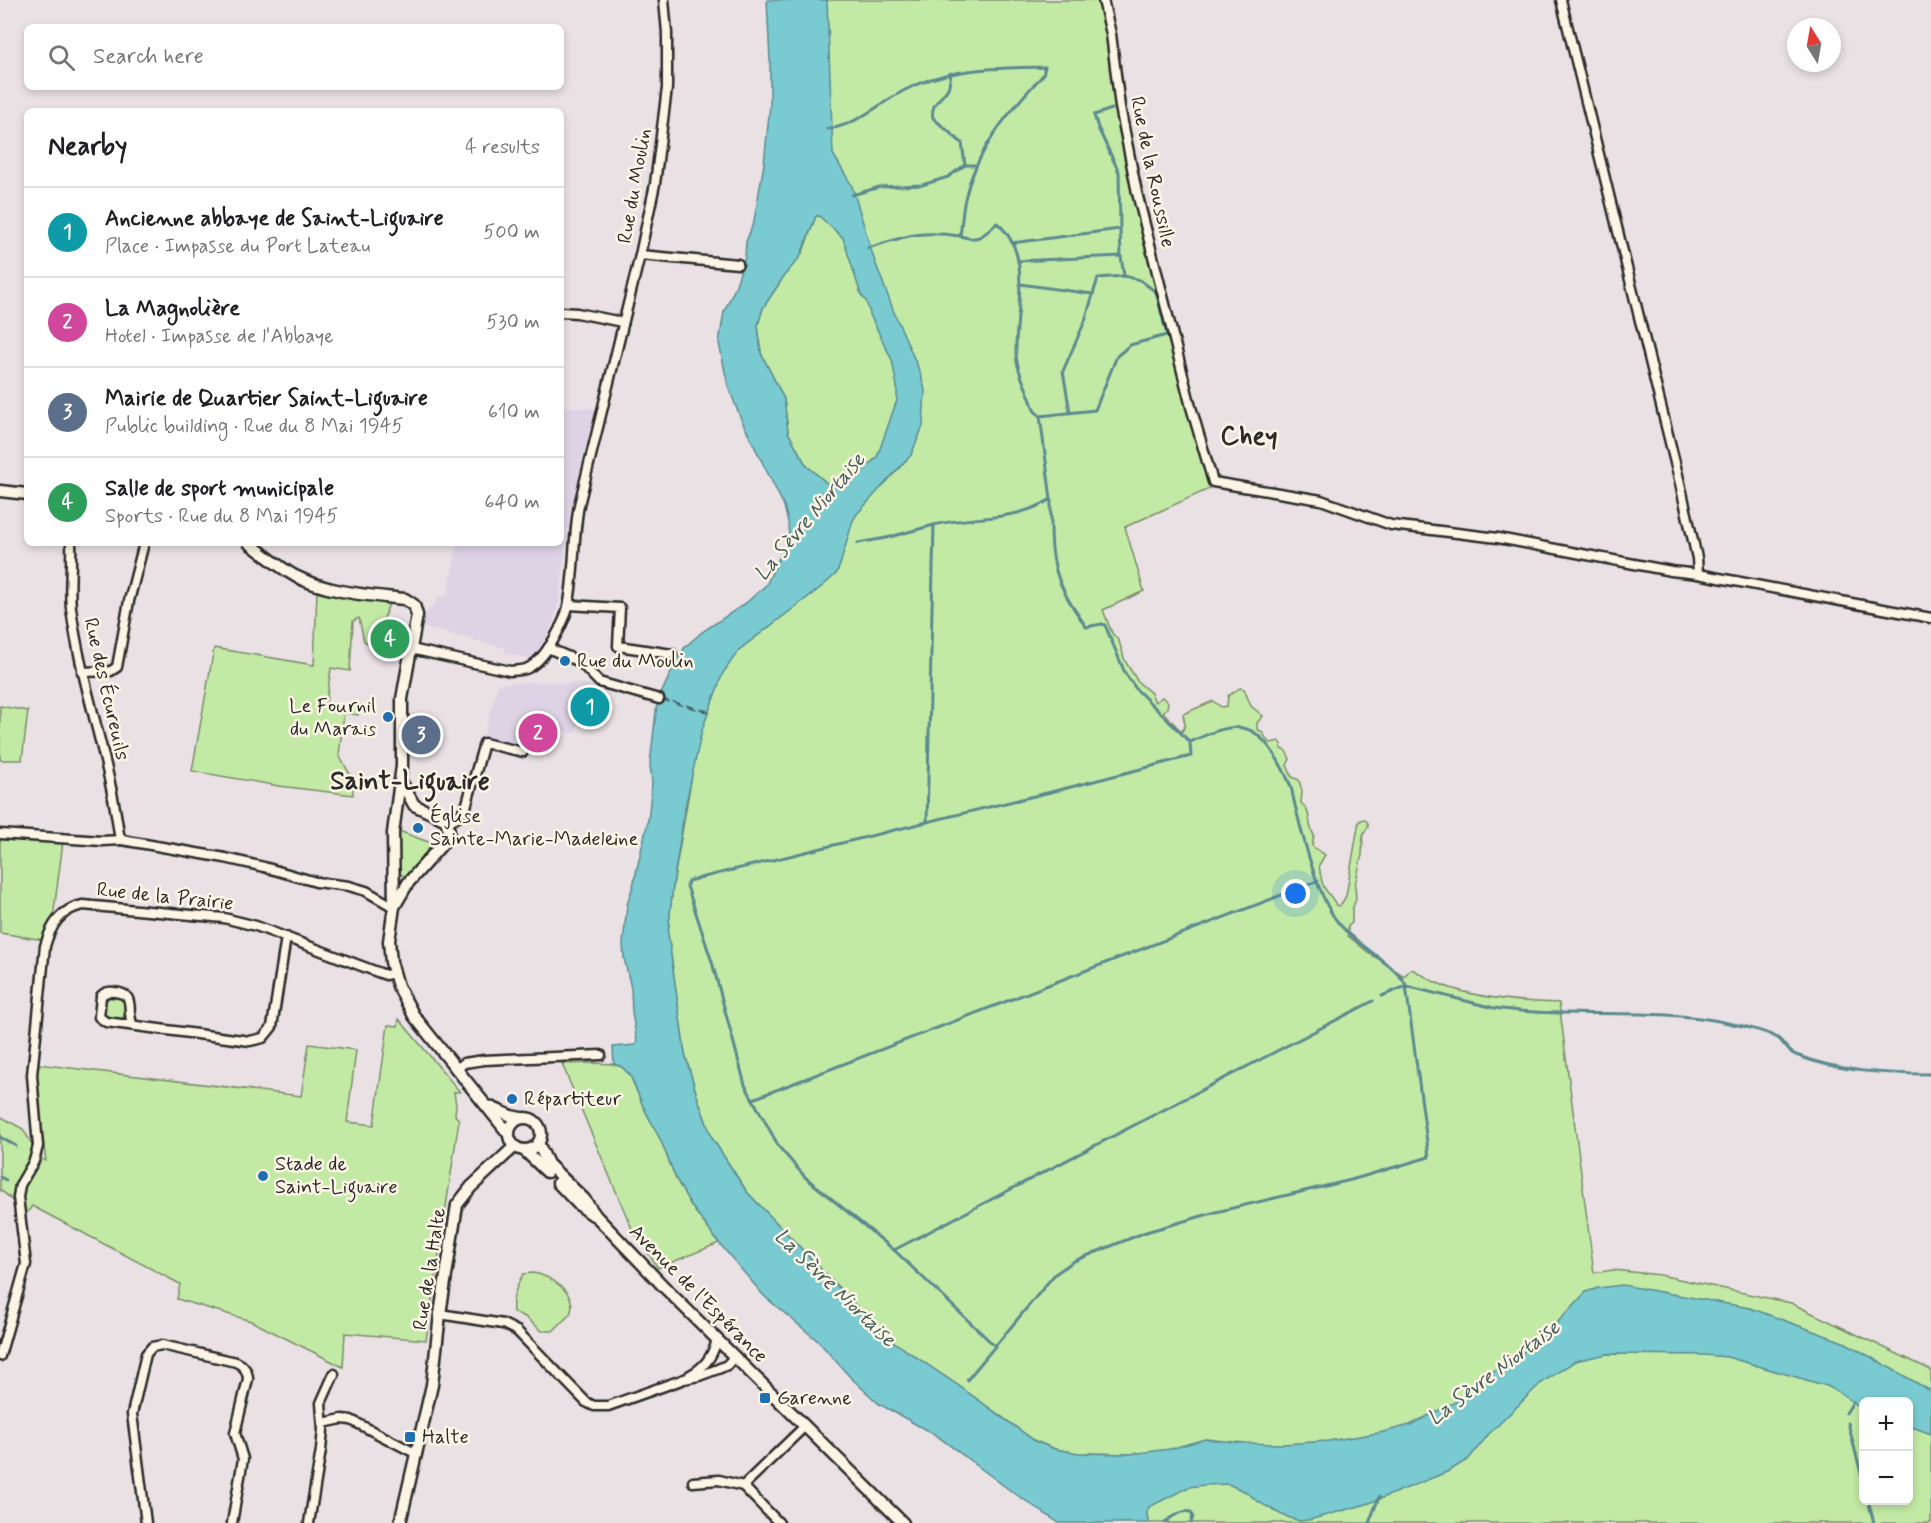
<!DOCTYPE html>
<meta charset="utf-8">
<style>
body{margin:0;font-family:Mynerve,sans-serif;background:#f2f2f2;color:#202124}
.controls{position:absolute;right:18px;bottom:18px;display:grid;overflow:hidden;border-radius:9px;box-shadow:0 3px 9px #0003}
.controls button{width:54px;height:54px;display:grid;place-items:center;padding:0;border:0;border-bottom:2px solid #e0e0e0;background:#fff;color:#202124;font:30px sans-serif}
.compass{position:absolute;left:1787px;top:18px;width:54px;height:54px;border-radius:50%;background:#fff;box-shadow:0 3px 9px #0003;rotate:349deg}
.you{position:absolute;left:1296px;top:894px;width:21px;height:21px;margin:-15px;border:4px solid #fff;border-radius:50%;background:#1a73e8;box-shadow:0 0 0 9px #1a73e833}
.badge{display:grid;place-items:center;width:39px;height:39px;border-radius:50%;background:#111827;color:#fff;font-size:20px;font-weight:700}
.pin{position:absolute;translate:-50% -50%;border:3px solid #fff;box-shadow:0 2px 6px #0006}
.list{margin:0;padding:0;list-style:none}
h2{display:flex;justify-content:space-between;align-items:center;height:78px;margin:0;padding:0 24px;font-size:26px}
h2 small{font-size:20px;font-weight:400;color:#757577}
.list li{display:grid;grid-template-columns:39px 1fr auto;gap:18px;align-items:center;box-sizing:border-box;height:90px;padding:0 24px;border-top:2px solid #e0e0e0}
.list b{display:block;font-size:22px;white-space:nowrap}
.list p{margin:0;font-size:20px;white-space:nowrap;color:#757577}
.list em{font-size:20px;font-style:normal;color:#757577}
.icon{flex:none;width:33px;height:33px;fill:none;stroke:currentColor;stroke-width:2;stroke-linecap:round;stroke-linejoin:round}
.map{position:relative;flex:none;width:1931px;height:1523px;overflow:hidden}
.search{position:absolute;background:#fff;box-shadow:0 3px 9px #0003;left:24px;top:24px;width:540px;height:66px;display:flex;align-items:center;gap:15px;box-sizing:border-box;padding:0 21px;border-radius:9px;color:#757577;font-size:22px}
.panel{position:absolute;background:#fff;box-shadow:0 3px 9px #0003;left:24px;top:108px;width:540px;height:438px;border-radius:9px}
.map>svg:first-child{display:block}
.built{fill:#ded3e4}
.green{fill:#c3eaa5;stroke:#778a68;stroke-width:1.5;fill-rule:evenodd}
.water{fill:#79cad1;stroke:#5a8a8f;stroke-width:1.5;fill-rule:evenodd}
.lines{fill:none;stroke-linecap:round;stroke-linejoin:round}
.stream{stroke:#5a8a8f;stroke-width:3}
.ferry{stroke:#425b5d;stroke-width:1.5;stroke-dasharray:8 6;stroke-linecap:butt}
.minor-casing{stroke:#2b2b2b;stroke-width:13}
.tertiary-casing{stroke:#2b2b2b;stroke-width:15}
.minor{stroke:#fcf5e5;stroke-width:8}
.tertiary{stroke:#fcf5e5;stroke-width:10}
.poi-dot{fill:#1f6fb2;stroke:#fcf5e5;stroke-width:2}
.labels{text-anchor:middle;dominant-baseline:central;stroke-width:5;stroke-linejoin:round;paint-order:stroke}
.street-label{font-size:20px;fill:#2b2b2b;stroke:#fcf5e5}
.poi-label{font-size:20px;fill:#2b2b2b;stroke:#fcf5e5;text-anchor:start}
.water-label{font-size:21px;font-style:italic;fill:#425b5d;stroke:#fcf5e5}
.district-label{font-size:26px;font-weight:bold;fill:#2b2b2b;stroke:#fcf5e5}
</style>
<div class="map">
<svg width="1931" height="1523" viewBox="0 0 1931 1523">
<rect width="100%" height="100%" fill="#eae1e4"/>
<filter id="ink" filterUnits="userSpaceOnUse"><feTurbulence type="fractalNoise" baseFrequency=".0167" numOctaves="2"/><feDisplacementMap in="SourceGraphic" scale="12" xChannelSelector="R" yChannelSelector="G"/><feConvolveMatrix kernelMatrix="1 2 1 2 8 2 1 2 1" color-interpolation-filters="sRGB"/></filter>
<g filter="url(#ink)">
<g class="built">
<polygon points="561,406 595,409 570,512 559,602 551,628 539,649 531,659 505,653 505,648 422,627 426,612 435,604 437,598 447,595 458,543 561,543"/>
<polygon points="532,682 590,684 583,721 579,720 575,734 525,722 519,747 483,739 498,684"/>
</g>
<g class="green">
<path d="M 816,0 L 1107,0 L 1123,108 L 1198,422 L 1215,478 L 1209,489 L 1125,527 L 1144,591 L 1103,610 L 1112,633 L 1119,641 L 1125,661 L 1138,682 L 1151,693 L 1155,702 L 1162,697 L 1168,702 L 1167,708 L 1163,712 L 1182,732 L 1185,725 L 1183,714 L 1213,701 L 1221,707 L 1227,706 L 1228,696 L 1240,688 L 1244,689 L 1251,706 L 1263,716 L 1257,723 L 1257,729 L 1262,732 L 1268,741 L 1271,743 L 1279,741 L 1282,744 L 1281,749 L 1286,751 L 1290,759 L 1287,765 L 1292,777 L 1299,780 L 1302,791 L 1301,803 C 1312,811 1307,825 1314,835 L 1312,846 L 1325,855 L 1319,865 C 1320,872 1321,883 1325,889 C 1329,895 1333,898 1336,905 L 1340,906 L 1346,896 L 1359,821 L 1364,819 L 1368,823 L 1368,827 L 1363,835 L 1362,855 L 1355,885 L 1356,899 L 1352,910 L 1352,923 L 1348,925 L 1348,936 L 1369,953 L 1404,976 L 1411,969 C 1420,973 1427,978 1435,982 C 1470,998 1521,1002 1559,1003 L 1594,1273 L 1613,1270 L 1660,1275 L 1791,1303 L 1931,1370 L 1931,1523 L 1149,1523 L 1130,1454 L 1078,1453 L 1055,1449 L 1035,1441 L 959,1386 L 885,1336 L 747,1192 L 712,1138 L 697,1096 L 685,1054 L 668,934 L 673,885 L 693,769 L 707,673 L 836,574 L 829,485 L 806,465 L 788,432 L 784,399 L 761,353 L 758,325 L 763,308 L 784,276 L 803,252 L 816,216 L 819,216 ZM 1864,1402 L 1908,1402 L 1908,1500 L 1864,1500 Z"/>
<polygon points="317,592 389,603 380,631 377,630 375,639 371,645 364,641 359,618 353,621 350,671 331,668 326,704 349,709 351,704 361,705 358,715 344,713 339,755 352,778 353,795 279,786 192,771 214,648 314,665"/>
<polygon points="0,706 28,711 22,760 0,760"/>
<polygon points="0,830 63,842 50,941 0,933"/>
<polygon points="399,831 431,843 428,852 408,877 396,873 396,839"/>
<polygon points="111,996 123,998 126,1002 125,1014 122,1019 104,1016 105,1002"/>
<path d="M 399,1019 L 460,1092 L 454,1092 L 456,1105 L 455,1115 L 459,1120 L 426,1340 L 345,1333 L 343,1367 L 251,1321 L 177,1299 L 180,1284 L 32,1206 L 26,1214 C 17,1210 12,1197 0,1190 L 0,1116 L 23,1129 L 40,1158 L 46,1161 L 35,1081 L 38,1064 L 301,1096 L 309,1044 L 356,1050 L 347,1122 L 374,1125 L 388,1025 L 398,1026 Z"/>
<polygon points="593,1063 614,1064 622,1067 630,1075 643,1106 661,1141 676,1179 692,1207 719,1243 658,1268 632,1229 562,1064"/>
<path d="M 533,1273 C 550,1275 579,1294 570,1314 L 553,1331 L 542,1331 L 525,1317 L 513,1312 C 511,1300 517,1285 523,1274 Z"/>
</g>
<path class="water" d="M 767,0 L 827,0 L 833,154 L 852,186 L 874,259 L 894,312 L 920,372 L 925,390 L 923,426 L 911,455 L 857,514 L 853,520 L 840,565 L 836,574 L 824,585 L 739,650 L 723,673 L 702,730 L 685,808 L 673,885 L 668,934 L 685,1054 L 697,1096 L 712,1138 L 747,1192 L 885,1336 L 959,1386 L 1035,1441 L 1055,1449 L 1078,1453 L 1130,1454 L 1170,1449 L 1205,1439 L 1245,1443 L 1283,1444 L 1328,1441 L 1379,1433 L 1410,1425 L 1457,1401 L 1484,1377 L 1525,1351 L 1555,1325 L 1586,1292 L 1598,1288 L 1622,1285 L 1750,1308 L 1846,1343 L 1931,1391 L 1931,1434 L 1909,1426 L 1908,1402 L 1864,1402 L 1863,1406 L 1857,1406 L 1844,1395 L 1827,1386 L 1727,1357 L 1704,1355 L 1607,1354 L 1575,1361 L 1540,1384 L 1488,1435 L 1469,1459 L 1447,1472 L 1367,1504 L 1309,1520 L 1299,1521 L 1282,1515 L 1257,1501 L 1246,1492 L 1228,1484 L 1205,1485 L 1189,1487 L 1149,1507 L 1147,1512 L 1148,1523 L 1059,1523 L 1011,1491 L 937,1436 L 879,1404 L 850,1377 L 818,1341 L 764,1296 L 719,1243 L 692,1207 L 676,1179 L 661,1141 L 643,1106 L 630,1075 L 622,1067 L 614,1064 L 613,1047 L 635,1045 L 637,1042 L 632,1012 L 631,988 L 624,958 L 623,944 L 627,905 L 633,886 L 648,821 L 652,783 L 650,764 L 657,703 L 675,663 L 685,647 L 702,632 L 746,603 L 766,585 L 789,537 L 788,522 L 784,506 L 741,419 L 728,386 L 719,343 L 724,312 L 735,288 L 745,257 L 746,242 L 754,221 L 764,164 L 770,105 L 770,60 ZM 816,216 L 819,216 L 843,238 L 861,295 L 866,301 L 871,317 L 892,360 L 897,387 L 897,400 L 877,457 L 847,486 L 840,488 L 829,485 L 806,465 L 788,432 L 784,399 L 761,353 L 758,325 L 763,308 L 784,276 L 800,257 Z"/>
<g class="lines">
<g class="stream">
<path d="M 951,73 C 950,77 950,84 948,88 C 942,99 930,103 933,118 L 962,143 L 965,165"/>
<polyline points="1112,109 1094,115 1098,128 1119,172 1120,229"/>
<path d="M 827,129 C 856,126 880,103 905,90 C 948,67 997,68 1045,67 L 1043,75 C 1009,111 976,150 965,199 C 962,211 962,224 960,236 C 980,242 983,235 997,223 C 1034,254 1015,311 1016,352 C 1016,371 1029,391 1034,410 L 1040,416"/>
<polyline points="852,195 880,187 922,185 948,177 965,165 976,165"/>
<polyline points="1012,243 1120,229 1121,256"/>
<path d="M 868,248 C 906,236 920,230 960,236"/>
<polyline points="1018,261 1121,256 1124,276"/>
<polyline points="1020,284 1092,294"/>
<polyline points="1051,499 1040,416 1095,410 1117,356 1130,345 1167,335 1156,292 1140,280 1124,276 1098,278 1085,321 1063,371 1070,412"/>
<polyline points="858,543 886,538 934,525 927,822 688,881 687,886 712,962 745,1085 779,1147 805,1177 894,1250 996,1347"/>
<path d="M 1190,742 C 1206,735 1228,723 1247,729 C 1267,736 1281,764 1289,782 C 1293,790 1293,800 1296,809 C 1303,838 1319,899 1337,921 C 1354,944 1389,960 1405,983 L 1406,986 L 1382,996"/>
<path d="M 927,822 L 1063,789 L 1191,756 L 1190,742 L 1136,689 L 1125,673 L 1105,625 L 1102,624 L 1086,627 C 1078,614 1068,602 1062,587 C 1049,560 1051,528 1051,499 C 1016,522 974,515 934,525"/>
<polyline points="753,1099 1318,881"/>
<polyline points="0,1137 16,1146"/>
<polyline points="0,1177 6,1180"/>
<polyline points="894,1250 1373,1001"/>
<path d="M 967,1380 L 1055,1274 L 1074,1261 L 1146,1232 L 1216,1212 L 1351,1180 L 1429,1157 L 1406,986 L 1494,1008 L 1520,1011 C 1592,1017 1663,1008 1733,1024 C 1744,1026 1773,1033 1780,1040 C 1786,1046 1788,1052 1796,1055 C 1839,1072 1886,1074 1931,1074"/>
<polyline points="1846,1413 1853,1402"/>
<polyline points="1848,1423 1864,1485"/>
<polyline points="1868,1500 1874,1523"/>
<path d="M 1165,1523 C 1171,1516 1182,1510 1191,1512 L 1193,1516 L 1191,1523"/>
<polyline points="1369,1523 1379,1497"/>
</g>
<polygon class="ferry" points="659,698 711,712 711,713 659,699"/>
<defs>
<g id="minor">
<polyline points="1103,0 1111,34 1120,107 1137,193 1191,407 1213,482 1321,500 1391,525 1498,538 1671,571 1698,574 1931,618"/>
<polyline points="1561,0 1679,479 1697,558 1698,574"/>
<polyline points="640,255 738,264"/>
<polyline points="561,312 577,313 622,322"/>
<path d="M 71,543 C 72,564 69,587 71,608 C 81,685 109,757 119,834 L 122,840 L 225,858 L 264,867 L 316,882 L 349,886 L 366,891 L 394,907"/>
<polyline points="569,605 620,608 618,646 672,654"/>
<polyline points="548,648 580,662 599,682 659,699"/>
<path d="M 411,649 L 510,671 C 516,670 523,671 528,668 C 546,659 566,621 569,602 C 575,570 573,537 579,505 L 640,255 L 655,184 L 667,88 L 667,33 L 664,0"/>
<polyline points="82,672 111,671 117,667 129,601 144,543"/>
<polyline points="448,822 458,817 466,807 484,743 523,752 531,724"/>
<polyline points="0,834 102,841 122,840"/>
<path d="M 133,1025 C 125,1011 138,994 114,992 C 108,991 105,992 101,996 L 99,1017 L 106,1022 L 250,1041 L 263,1038 L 272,1027 L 286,937"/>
<polyline points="456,1070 464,1063 484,1060 601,1055"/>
<polyline points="440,1314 503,1324 517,1331 586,1402 594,1406 608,1406 684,1379 699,1376 718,1369 727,1365 734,1357"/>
<path d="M 0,1356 L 26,1264 L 18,1197 L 20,1185 L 34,1161 L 38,1146 L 32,1075 L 45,946 C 51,925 61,909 83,905 L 224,918 L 256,926 L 380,973 L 386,975 L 393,973"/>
<path d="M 690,1375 C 705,1367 712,1357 717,1340"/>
<polyline points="323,1423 342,1419 351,1420 417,1454"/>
<polyline points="693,1482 719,1480 743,1486 805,1426"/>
<polyline points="743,1486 779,1523"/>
<path d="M 146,1523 L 132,1414 L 146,1354 L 152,1347 L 162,1345 L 236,1362 C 243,1365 248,1371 248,1379 L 235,1433 L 243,1459 L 232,1523"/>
<polyline points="309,1523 321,1450 323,1430 321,1403 334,1374"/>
</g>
<g id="tertiary">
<polyline points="0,491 27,494"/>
<path d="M 249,543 C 264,554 279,567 295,576 C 328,593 369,595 405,599 L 414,605 L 417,615 L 402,699 L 402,766 L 393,833 L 394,907 L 389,941 L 391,962 L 398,986 L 414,1016 L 508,1133"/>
<polyline points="394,907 408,883 443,843 449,831 446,820 414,805 401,781"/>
<polyline points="488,1106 511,1116 521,1118"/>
<circle cx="525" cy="1134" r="16"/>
<polyline points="538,1143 548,1164 584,1199 596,1216 667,1290 903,1523"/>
<polyline points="524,1150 547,1172"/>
<polyline points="558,1183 579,1205 593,1215"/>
<polyline points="400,1523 432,1385 440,1314 457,1205 471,1187 514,1147"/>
</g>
</defs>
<use href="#minor" class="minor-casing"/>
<use href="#tertiary" class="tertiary-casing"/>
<use href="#minor" class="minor"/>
<use href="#tertiary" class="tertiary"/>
</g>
</g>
<g class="poi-dot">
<circle cx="565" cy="661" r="6"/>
<circle cx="388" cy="717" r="6"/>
<circle cx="418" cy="828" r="6"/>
<circle cx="512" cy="1099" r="6"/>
<circle cx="263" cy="1176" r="6"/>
<rect x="759" y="1392" width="12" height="12" rx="3"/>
<rect x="404" y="1431" width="12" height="12" rx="3"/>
</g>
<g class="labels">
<g class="street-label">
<text transform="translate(1152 172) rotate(78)">Rue de la Roussille</text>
<text transform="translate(635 186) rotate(-80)">Rue du Moulin</text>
<text transform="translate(106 689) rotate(77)">Rue des Écureuils</text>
<text transform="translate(165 897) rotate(6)">Rue de la Prairie</text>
<text transform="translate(430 1269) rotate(-81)">Rue de la Halte</text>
<text transform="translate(698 1294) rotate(45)">Avenue de l'Espérance</text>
</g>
<g class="poi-label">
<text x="577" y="661">Rue du Moulin</text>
<text x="376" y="706" text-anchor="end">Le Fournil<tspan x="376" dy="23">du Marais</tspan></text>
<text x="430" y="816">Église<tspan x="430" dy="23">Sainte-Marie-Madeleine</tspan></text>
<text x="524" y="1099">Répartiteur</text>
<text x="275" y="1164">Stade de<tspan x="275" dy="23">Saint-Liguaire</tspan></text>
<text x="777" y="1398">Garenne</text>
<text x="422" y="1437">Halte</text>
</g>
<g class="water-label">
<text transform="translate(810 517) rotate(-50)">La Sèvre Niortaise</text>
<text transform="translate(835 1288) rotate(44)">La Sèvre Niortaise</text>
<text transform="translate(1494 1373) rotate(-37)">La Sèvre Niortaise</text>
</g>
<g class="district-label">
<text x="1249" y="437">Chey</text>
<text x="410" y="782">Saint-Liguaire</text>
</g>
</g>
</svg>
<div class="controls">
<button>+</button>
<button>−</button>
</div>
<svg class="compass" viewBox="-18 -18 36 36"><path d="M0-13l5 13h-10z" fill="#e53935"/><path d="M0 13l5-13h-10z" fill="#757577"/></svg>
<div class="you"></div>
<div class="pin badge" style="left:590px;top:707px;background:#0f9aa8">1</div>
<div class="pin badge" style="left:538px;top:733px;background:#d1479c">2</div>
<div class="pin badge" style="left:421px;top:735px;background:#5c6f8a">3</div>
<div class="pin badge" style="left:390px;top:639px;background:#2e9e5b">4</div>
<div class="search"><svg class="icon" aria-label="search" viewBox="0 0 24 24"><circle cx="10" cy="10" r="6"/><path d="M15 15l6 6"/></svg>Search here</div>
<section class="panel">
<h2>Nearby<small>4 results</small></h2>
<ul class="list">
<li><span class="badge" style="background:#0f9aa8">1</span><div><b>Ancienne abbaye de Saint-Liguaire</b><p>Place · Impasse du Port Lateau</p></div><em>500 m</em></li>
<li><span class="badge" style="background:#d1479c">2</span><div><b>La Magnolière</b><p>Hotel · Impasse de l'Abbaye</p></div><em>530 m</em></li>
<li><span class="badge" style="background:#5c6f8a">3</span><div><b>Mairie de Quartier Saint-Liguaire</b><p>Public building · Rue du 8 Mai 1945</p></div><em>610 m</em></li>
<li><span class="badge" style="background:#2e9e5b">4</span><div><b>Salle de sport municipale</b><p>Sports · Rue du 8 Mai 1945</p></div><em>640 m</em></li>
</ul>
</section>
</div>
